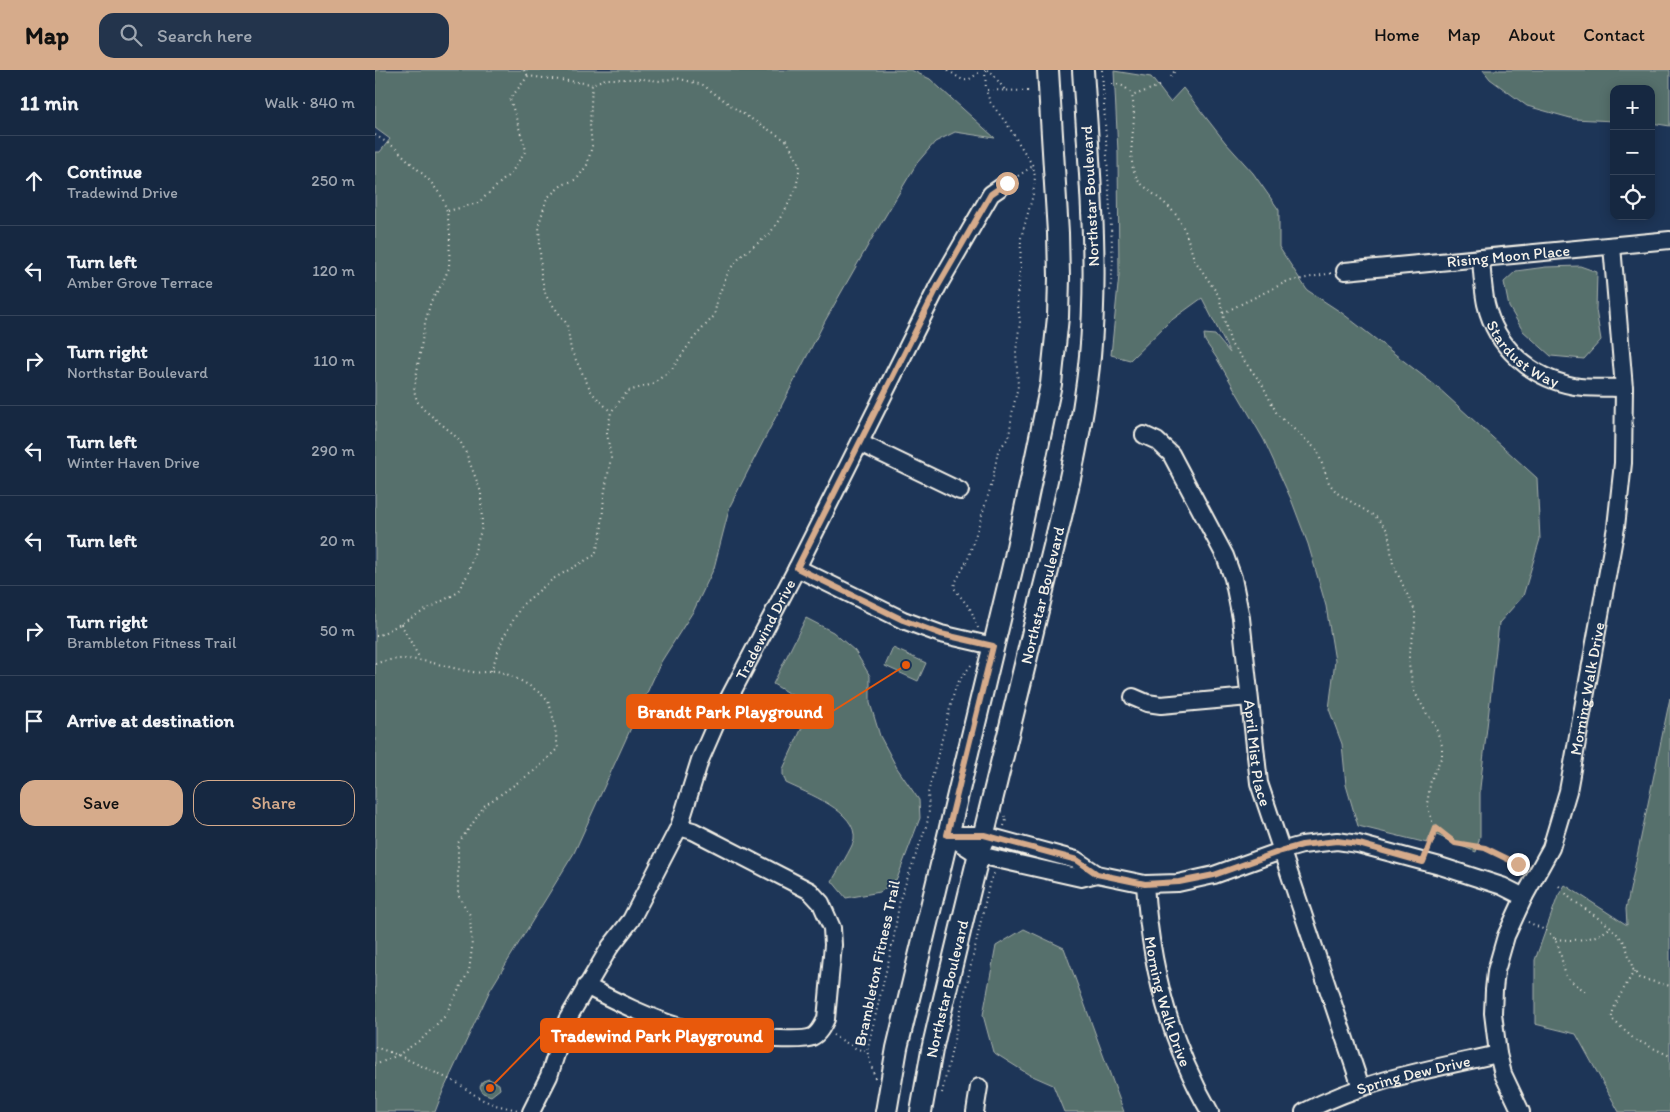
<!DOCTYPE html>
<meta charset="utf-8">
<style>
body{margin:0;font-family:Itim,sans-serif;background:#23344c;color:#f1f3f6}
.controls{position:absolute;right:15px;top:15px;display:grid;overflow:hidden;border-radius:10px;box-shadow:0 2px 12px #0003}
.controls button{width:45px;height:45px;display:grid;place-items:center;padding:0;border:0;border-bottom:1px solid #35445a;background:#162841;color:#f1f3f6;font:25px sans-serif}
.stop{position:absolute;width:15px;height:15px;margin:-11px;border:4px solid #d6ab8b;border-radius:50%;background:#fff}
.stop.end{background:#d6ab8b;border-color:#fff;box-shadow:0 1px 5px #0008}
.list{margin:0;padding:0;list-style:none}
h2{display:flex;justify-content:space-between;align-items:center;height:65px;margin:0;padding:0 20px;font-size:21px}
h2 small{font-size:16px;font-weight:400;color:#9ea6b1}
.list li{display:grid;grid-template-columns:32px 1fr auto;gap:15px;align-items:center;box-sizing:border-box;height:90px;padding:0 20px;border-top:1px solid #35445a}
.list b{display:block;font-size:19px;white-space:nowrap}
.list p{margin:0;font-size:16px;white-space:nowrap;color:#9ea6b1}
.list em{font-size:16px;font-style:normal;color:#9ea6b1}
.actions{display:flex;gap:10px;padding:15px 20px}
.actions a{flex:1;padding:11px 0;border:1px solid #d6ab8b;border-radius:15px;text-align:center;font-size:18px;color:#d6ab8b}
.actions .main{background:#d6ab8b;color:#111}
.icon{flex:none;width:28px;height:28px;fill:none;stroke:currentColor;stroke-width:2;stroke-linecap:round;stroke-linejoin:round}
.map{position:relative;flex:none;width:1295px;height:1042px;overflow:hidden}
header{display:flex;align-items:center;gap:30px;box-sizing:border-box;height:70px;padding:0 25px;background:#d6ab8b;color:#111}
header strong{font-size:24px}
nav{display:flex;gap:28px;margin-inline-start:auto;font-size:18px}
.search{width:350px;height:45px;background:#23344c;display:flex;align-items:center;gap:12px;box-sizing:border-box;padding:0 18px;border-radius:15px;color:#9ea6b1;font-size:19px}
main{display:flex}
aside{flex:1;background:#162841}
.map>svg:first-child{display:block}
.green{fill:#576f6c;stroke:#a6b0aa}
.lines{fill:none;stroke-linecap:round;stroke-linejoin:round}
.minor-casing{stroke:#f4f1e8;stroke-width:20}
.major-casing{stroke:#f4f1e8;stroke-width:24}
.path{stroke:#f4f1e8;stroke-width:2;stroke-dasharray:1 4;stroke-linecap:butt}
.minor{stroke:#1d3557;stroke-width:16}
.major{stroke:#1d3557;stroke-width:20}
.route{stroke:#d6ab8b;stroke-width:6}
.labels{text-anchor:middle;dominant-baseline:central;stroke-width:4;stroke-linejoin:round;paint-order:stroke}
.street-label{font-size:16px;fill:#f4f1e8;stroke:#1d3557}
.leader{fill:none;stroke:#e8590c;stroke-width:2}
.callout-dot{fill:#e8590c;stroke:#1d3557;stroke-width:2}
.callout{fill:#e8590c;stroke:#e8590c;stroke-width:2}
.callout-label{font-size:18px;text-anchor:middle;font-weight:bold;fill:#fff}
</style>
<header>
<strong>Map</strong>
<div class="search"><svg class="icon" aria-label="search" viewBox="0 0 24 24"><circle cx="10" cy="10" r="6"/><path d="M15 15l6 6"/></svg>Search here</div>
<nav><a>Home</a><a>Map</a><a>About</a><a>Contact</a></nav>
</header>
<main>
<aside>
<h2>11 min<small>Walk · 840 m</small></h2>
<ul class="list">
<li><svg class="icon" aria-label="ahead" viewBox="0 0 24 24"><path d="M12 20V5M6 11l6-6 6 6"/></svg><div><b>Continue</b><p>Tradewind Drive</p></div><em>250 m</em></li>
<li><svg class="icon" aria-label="left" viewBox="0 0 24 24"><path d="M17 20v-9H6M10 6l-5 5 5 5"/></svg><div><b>Turn left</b><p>Amber Grove Terrace</p></div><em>120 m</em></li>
<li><svg class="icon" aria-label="right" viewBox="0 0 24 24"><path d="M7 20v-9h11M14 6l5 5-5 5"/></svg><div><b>Turn right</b><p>Northstar Boulevard</p></div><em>110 m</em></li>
<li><svg class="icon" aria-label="left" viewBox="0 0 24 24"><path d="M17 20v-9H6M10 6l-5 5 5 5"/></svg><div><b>Turn left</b><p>Winter Haven Drive</p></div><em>290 m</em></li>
<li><svg class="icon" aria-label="left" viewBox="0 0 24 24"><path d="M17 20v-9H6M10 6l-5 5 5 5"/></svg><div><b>Turn left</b></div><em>20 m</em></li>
<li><svg class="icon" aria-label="right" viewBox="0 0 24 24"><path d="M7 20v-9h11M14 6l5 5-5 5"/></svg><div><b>Turn right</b><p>Brambleton Fitness Trail</p></div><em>50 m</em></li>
<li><svg class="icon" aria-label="arrive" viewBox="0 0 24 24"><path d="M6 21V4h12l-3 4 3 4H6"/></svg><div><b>Arrive at destination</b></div></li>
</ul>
<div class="actions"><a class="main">Save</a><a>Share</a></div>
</aside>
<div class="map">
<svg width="1295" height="1042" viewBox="0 0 1295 1042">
<rect width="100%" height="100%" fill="#1d3557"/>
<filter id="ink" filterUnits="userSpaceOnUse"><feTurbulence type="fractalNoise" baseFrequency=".02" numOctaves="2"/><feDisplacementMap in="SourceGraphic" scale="10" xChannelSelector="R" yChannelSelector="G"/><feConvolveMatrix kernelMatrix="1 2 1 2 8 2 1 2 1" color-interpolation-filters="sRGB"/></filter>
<g filter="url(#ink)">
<g class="green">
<polygon points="0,0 536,0 555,9 620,68 580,62 560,72 542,93 496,170 450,251 355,436 339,498 319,540 286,592 199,783 115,920 68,1021 60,1042 0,1042 0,82 5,82 15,69 0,58"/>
<polygon points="1108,0 1295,0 1295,56 1276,53 1276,19 1239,19 1239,51 1199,49 1152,36 1115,9"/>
<polygon points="739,1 776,7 795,32 808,18 850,72 878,103 904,140 904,177 932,220 967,243 1061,316 1162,408 1165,469 1148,526 1124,553 1105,718 1105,766 1101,782 1057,763 1052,773 983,756 971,715 967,674 954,639 960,591 951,536 933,474 916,429 889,370 841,287 830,271 829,264 840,265 855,283 827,228 794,252 755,290 736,285 744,205 743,82"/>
<polygon points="1205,196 1222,202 1221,240 1226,270 1209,289 1176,286 1148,261 1134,237 1129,212 1141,201 1171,197"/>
<path d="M 431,548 L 458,562 L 480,581 L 495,606 L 495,633 L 505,666 L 522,698 L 544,730 L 545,748 L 522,809 L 505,822 L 471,828 L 457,811 C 461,804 478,776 479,770 C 483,741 431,723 411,713 L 408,705 L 408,699 L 430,651 L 430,642 L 423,629 L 398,614 Z"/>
<polygon points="518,578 551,593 543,611 510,596"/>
<polygon points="1295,628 1295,1042 1244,1042 1201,964 1160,954 1160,890 1183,826 1190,815 1252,855 1251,839"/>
<polygon points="649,859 689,878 749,1042 689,1042 678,1015 653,1004 618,982 608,945 621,876"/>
<polygon points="114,1009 124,1014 125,1019 116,1026 108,1023 105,1017 108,1011"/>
</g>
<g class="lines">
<defs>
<g id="minor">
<path id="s1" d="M 1106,188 C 1107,203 1108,219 1111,234 C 1121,277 1156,308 1199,316 C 1215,319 1233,317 1249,318"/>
<path id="s2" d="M 970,201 L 1295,170"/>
<path id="s3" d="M 769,365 L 782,371 L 796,384 L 850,486 L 858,508 L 866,548 L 884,713 L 986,1017"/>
<polyline points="485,373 585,421"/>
<polyline points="422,498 528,550 566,564 618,576"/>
<polyline points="758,627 772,633 786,635 874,627"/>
<polyline points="572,765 609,765 701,790 722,804 770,814 803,813 839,805 906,781 927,775 962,771 983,774 1065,796 1127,816 1149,827"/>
<polyline points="573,765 604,785 706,808 722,804"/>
<path id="s4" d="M 770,814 C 775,893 795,973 835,1042"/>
<path d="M 211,916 C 242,932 272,947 305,957 C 323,963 423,974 437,967 C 444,964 448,955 451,949 L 458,875 L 457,858 L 446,833 L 435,821 L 318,761 L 304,757"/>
<path id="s5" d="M 156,1042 L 174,1006 L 192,950 L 235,877 L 256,850 L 304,757 L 325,690 L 342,651 L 422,498 L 563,216 L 616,124 L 632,113"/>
<polyline points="600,1042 604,1017"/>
<path id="s6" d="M 929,1042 C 990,1010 1056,999 1123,984"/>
<path id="s7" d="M 1146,1042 L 1128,1004 L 1123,984 L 1118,943 L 1119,920 L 1121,901 L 1131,866 L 1149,827 L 1176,778 L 1193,721 L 1241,457 L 1248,393 L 1249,318 L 1237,176"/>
</g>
<g id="major">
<polyline points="511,1042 522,978 640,487 676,314 683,247 684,207 683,163 673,0"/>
<path id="s8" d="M 546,1042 L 557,980 C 589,840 625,701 658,561 C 680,470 706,379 715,286 C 724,190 714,95 708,0"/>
</g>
</defs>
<use href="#minor" class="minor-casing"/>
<use href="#major" class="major-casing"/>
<g class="path">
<polyline points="149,0 153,6"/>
<path d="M 573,0 C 592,14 590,13 607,0"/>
<polyline points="610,0 611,20"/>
<polyline points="612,0 617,3 630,20"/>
<polyline points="727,0 738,192 735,221"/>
<polyline points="796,7 800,0"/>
<path d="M 737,14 C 747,14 751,17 757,25"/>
<polyline points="784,16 757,26 758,31 759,47 756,84 758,100 764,112 793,136 803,147 811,163 819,189 844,226 850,253 856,274 887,314 902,344 942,380 954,413 962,423 1001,447 1013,461 1018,494 1040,541 1040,555 1034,584 1034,595 1039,621 1052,644 1059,653 1067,675 1067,686 1056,710 1052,734 1057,751 1066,764 1080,773 1110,778 1143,794"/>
<polyline points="0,65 19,77 55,111 67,127 72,141 75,164 74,198 67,214 56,231 50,253 39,320 42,331 48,339 76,362 85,371 91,383 106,422 107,457 93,504 82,523 3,566 0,566"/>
<polyline points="643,106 658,96"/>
<polyline points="73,141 103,133 136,103 151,80 135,29 153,6 217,14"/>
<polyline points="848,243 911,212 957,203"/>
<polyline points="26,554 45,589"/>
<polyline points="603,558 596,540 579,518 580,513 593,489 617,413 623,381 634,367 637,344 643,316 641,281 645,252 642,227 645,200 646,168 658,125 660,107 658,96 632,54 615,32 611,20 654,21"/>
<path d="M 0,594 C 33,581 66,597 98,602 C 106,604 114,600 121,601 C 134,603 163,619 171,629 C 178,636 181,667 183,678 L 162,699 L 109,736 L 96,756 L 83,773 L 83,825 L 95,845 L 97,878 L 94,901 L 69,947 L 47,969 L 23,985 L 0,995"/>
<polyline points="116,601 128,568 147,535 178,509 220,485 226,465 229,426 236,388 232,363 236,342 253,321 278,314 297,299 318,269 339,246 343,227 354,200 368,184 394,165 409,142 421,119 425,95 412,71 365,42 328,15 301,8 285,11 268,9 230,9 217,14 215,55 217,76 212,95 202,109 187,115 172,128 164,154 166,205 171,226 192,254 196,280 217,323 236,342"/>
<polyline points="629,756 631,750 630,746"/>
<polyline points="1052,779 1061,758"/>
<polyline points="1184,816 1196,829 1236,857 1250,873 1258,899 1264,908 1295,916"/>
<polyline points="1153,852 1172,861 1180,869 1184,878 1191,907 1211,922"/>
<path d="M 1180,869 C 1200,871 1219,871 1236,857"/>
<path d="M 1259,901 C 1254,911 1235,939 1237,949 L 1259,969 L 1295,986"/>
<polyline points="458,965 482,979 492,981"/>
<polyline points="0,977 23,985 82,1013 106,1029 120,1035 143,1040"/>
<polyline points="500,1008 492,981 518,872 525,829 552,754 554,741 553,723 580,619 585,609 597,594"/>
<polyline points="567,1023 615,811 620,802"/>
</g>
<use href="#minor" class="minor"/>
<use href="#major" class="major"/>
</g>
</g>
<g class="lines" filter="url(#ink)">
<polyline class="route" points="632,113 616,124 563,216 422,498 528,550 566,564 618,576 572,765 609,765 702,790 722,804 770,814 804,812 839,805 906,781 927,775 962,771 984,774 1048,792 1061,758 1080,773 1110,778 1143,794"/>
</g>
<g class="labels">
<g class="street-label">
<text transform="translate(715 126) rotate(-93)">Northstar Boulevard</text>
<text stroke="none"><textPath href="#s2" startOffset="164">Rising Moon Place</textPath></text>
<text stroke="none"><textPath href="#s1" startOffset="111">Stardust Way</textPath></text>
<text stroke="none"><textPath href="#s8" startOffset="531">Northstar Boulevard</textPath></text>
<text stroke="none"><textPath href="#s5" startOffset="539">Tradewind Drive</textPath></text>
<text stroke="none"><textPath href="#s7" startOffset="445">Morning Walk Drive</textPath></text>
<text stroke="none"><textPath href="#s3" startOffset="349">April Mist Place</textPath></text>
<text transform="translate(502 893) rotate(-78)">Brambleton Fitness Trail</text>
<text stroke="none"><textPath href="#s8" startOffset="126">Northstar Boulevard</textPath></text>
<text stroke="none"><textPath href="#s4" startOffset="120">Morning Walk Drive</textPath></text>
<text stroke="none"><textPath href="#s6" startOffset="116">Spring Dew Drive</textPath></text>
</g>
</g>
<path class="leader" d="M531 595L458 641M115 1018L166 966"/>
<g class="callout-dot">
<circle cx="531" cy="595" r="5"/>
<circle cx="115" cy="1018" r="5"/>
</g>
<g class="callout">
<rect x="252" y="625" width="206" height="33" rx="5"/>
<rect x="166" y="949" width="232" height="33" rx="5"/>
</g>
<g class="callout-label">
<text x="355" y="648">Brandt Park Playground</text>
<text x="282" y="972">Tradewind Park Playground</text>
</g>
</svg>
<div class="controls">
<button>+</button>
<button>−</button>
<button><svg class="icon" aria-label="locate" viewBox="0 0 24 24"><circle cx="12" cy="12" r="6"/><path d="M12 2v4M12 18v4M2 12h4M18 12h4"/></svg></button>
</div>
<div class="stop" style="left:632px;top:113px"></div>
<div class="stop end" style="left:1143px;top:794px"></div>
</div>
</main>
